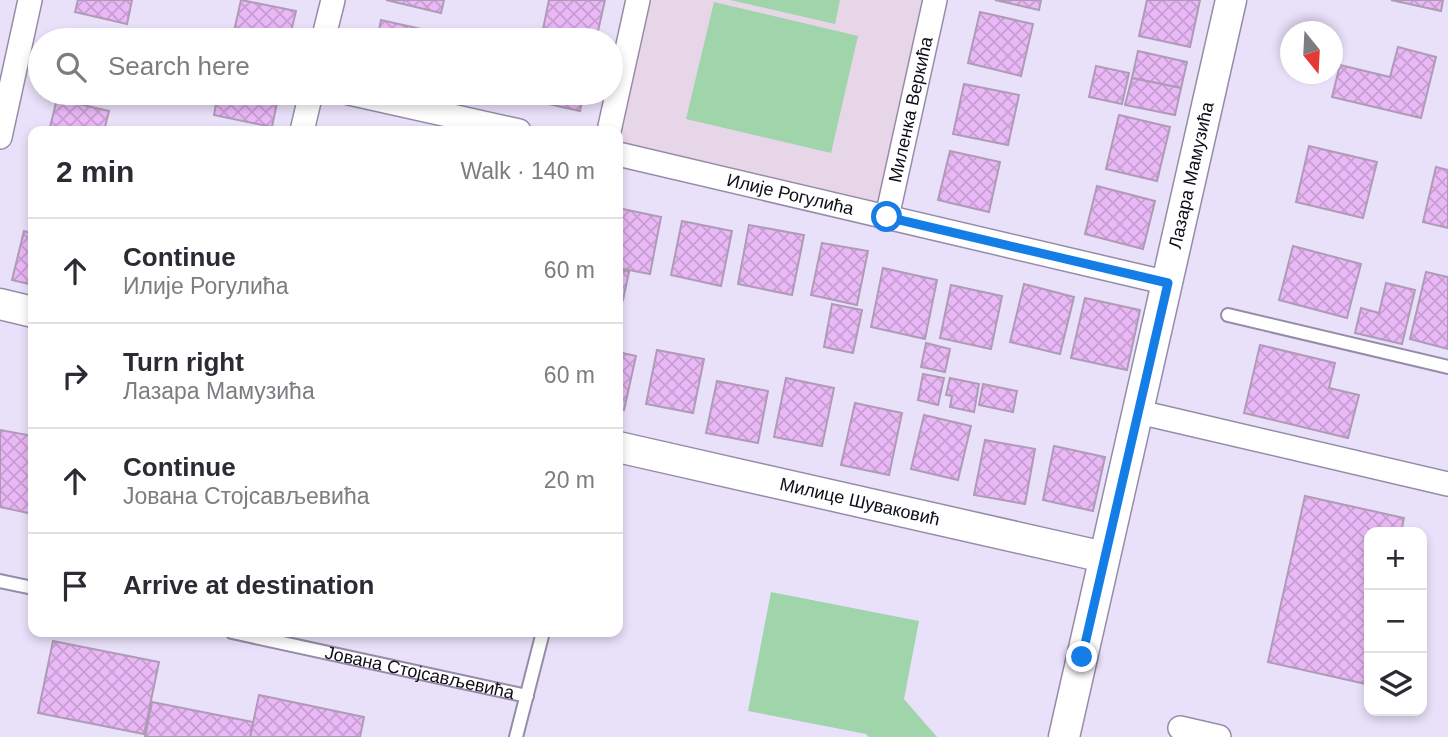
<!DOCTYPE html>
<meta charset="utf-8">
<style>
body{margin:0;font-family:Arial,sans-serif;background:#f2f2f3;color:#2b2b33}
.controls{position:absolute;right:21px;bottom:21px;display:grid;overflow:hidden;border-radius:14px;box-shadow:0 4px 10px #0003}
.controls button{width:63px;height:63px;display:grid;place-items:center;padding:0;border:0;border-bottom:2px solid #e1e1e2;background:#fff;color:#2b2b33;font:35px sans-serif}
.compass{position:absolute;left:1280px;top:21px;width:63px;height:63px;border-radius:50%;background:#fff;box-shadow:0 4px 10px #0003;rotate:162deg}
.stop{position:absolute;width:21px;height:21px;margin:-16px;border:5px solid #157ee6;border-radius:50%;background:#fff}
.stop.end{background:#157ee6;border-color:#fff;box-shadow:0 2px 7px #0008}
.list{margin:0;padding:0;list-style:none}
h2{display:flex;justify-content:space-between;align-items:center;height:91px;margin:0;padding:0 28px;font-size:30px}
h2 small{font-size:23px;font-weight:400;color:#7c7c81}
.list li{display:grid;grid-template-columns:46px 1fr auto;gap:21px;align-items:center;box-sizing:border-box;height:105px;padding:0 28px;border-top:2px solid #e1e1e2}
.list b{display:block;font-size:26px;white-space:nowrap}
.list p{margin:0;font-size:23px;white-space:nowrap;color:#7c7c81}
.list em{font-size:23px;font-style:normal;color:#7c7c81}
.icon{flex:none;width:38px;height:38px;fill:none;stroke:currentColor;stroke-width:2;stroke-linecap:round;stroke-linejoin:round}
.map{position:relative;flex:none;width:1448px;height:737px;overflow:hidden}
.search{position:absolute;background:#fff;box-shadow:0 4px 10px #0003;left:28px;top:28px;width:595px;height:77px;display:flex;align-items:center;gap:18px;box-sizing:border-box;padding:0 24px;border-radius:38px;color:#7c7c81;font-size:26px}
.panel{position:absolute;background:#fff;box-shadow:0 4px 10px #0003;left:28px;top:126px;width:595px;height:511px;border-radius:14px}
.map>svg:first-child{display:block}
.education{fill:#e7d6e7}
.green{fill:#a0d4ab}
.building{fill:url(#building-cross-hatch);stroke:#af9bb5;stroke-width:2}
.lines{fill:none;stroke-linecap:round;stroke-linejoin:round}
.service-casing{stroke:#968ca9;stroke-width:16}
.minor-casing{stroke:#968ca9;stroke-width:26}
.tertiary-casing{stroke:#968ca9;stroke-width:33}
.service{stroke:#fff;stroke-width:12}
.minor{stroke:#fff;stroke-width:23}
.tertiary{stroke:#fff;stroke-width:30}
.route{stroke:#157ee6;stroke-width:9}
.labels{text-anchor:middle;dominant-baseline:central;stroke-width:5;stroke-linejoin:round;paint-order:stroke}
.street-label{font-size:18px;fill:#100d17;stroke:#e9e1fa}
</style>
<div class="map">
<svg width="1448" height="737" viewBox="0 0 1448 737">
<defs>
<pattern id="building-cross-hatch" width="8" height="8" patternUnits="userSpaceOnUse" patternTransform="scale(1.75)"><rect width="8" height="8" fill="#e9b8f6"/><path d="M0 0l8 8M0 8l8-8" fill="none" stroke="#c79dd2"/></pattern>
</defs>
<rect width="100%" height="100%" fill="#e9e1fa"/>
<polygon class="education" points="638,0 935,0 887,217 618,154 618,131"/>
<g class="green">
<polygon points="730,0 840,0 835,24"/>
<polygon points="714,2 858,36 831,153 686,119"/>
<polygon points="771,592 919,621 904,699 937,737 869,737 866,734 748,711"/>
</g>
<g class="building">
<polygon points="78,0 132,0 127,24 75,12"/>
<polygon points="241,0 296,11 289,40 232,40"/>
<polygon points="386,0 444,0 441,13"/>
<polygon points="549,0 605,0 596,40 568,40 542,34"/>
<polygon points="995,0 1041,0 1039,10"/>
<polygon points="1147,0 1200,0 1190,47 1139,36"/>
<polygon points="1391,0 1443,0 1441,11"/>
<polygon points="980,12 1033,24 1021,76 968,63"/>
<polygon points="381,20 439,33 438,40 377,40"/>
<polygon points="1398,47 1436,57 1421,118 1332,97 1340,65 1390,77"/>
<polygon points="1138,51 1187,62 1181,88 1132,78"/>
<polygon points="1096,66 1129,73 1122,104 1089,97"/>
<polygon points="1132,78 1181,88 1175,115 1125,105"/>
<polygon points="964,84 1019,95 1008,145 953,134"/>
<polygon points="218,93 279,93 272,127 214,115"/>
<polygon points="527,93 584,93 580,111 526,99"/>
<polygon points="57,99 109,111 104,131 49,131"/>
<polygon points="1119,115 1170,127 1157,181 1106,169"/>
<polygon points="1309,146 1377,162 1363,218 1296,202"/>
<polygon points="950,151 1000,162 989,212 938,200"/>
<polygon points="1436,167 1448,170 1448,228 1423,222"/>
<polygon points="1097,186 1155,201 1143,249 1085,234"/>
<polygon points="618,208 661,217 650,274 618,268"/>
<polygon points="682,221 732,231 721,286 671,275"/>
<polygon points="749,225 804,235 792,295 738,284"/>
<polygon points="24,231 33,234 33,285 12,280"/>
<polygon points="822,243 868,251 857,305 811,295"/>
<polygon points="1293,246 1361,264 1347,318 1279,300"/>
<polygon points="883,268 937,280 925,339 871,327"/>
<polygon points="618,269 629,272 623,300 618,298"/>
<polygon points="1426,272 1448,277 1448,349 1410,339"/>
<polygon points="1386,283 1415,290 1402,344 1355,333 1361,308 1379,313"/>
<polygon points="1024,284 1074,297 1060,354 1010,342"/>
<polygon points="951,285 1002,296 991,349 940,338"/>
<polygon points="1085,298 1140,310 1127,370 1071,358"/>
<polygon points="832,304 862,310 853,353 824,347"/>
<polygon points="926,343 950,349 945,372 921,367"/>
<polygon points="1260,345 1335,363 1329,388 1359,395 1348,438 1244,413"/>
<polygon points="657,350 704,359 693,413 646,404"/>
<polygon points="618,352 636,356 624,410 618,409"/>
<polygon points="923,374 944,378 938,405 918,400"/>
<polygon points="786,378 834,388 822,446 774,437"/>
<polygon points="950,378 979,384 974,412 950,407 952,396 946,395"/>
<polygon points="717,381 768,391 758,443 706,433"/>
<polygon points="983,384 1017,391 1013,412 979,405"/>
<polygon points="855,403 902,413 889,475 841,465"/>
<polygon points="924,415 971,426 958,480 911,469"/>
<polygon points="0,430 33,436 33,514 0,507"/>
<polygon points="985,440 1035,449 1025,504 974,495"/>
<polygon points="1054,446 1105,457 1093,511 1043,500"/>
<polygon points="1305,496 1404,518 1401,532 1369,532 1369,671 1366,684 1268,662"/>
<polygon points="53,641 159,662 144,734 38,713"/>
<polygon points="259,695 364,717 360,737 250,737"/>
<polygon points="152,702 253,722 250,737 145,737"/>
</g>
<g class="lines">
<defs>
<g id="service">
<polyline points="1228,315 1448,367"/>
<polyline points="0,581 33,588"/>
<path id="s1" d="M 232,632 L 527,696"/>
<polyline points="516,737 543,632"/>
</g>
<g id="minor">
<polyline points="323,40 333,0"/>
<polyline points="349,93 519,131"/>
<polyline points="302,131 311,93"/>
<polyline points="609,131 638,0"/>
<polyline points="0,137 30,0"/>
<path id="s2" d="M 618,154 L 1168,283"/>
<path id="s3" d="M 887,217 L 935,0"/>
<polyline points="1139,412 1448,484"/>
<polyline points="1180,728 1219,737"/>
</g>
<g id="tertiary">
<polyline points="0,304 33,312"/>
<path id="s4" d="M 618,447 L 1104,557"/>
<path id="s5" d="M 1064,737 L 1231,0"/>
</g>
</defs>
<use href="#service" class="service-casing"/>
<use href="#minor" class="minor-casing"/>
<use href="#tertiary" class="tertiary-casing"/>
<use href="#service" class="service"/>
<use href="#minor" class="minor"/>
<use href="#tertiary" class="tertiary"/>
</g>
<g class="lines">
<polyline class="route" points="887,217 1168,283 1082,657"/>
</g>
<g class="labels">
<g class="street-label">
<text stroke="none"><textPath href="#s3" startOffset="110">Миленка Веркића</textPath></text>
<text stroke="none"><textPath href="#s5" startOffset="576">Лазара Мамузића</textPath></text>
<text stroke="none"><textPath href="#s2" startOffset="177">Илије Рогулића</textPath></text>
<text stroke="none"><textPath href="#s4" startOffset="248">Милице Шуваковић</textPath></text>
<text stroke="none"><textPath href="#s1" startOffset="192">Јована Стојсављевића</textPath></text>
</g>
</g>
</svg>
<div class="controls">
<button>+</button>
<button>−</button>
<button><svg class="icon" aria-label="layers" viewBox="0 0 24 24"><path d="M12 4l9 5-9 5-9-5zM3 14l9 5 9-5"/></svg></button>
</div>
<svg class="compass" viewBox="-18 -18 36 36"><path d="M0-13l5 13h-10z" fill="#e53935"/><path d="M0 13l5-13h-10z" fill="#7c7c81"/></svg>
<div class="stop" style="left:887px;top:217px"></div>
<div class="stop end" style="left:1082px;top:657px"></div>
<div class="search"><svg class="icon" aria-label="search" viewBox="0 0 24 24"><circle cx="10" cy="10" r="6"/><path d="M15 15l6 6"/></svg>Search here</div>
<section class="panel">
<h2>2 min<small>Walk · 140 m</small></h2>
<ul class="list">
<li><svg class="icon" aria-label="ahead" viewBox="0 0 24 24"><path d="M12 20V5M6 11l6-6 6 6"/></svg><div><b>Continue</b><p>Илије Рогулића</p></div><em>60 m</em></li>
<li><svg class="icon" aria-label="right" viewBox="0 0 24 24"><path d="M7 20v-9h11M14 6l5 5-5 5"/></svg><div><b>Turn right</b><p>Лазара Мамузића</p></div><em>60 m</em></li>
<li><svg class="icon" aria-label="ahead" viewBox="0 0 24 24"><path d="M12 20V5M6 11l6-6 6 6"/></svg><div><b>Continue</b><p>Јована Стојсављевића</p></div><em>20 m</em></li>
<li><svg class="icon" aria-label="arrive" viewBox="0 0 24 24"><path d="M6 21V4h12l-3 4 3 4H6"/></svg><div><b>Arrive at destination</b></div></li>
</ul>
</section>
</div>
